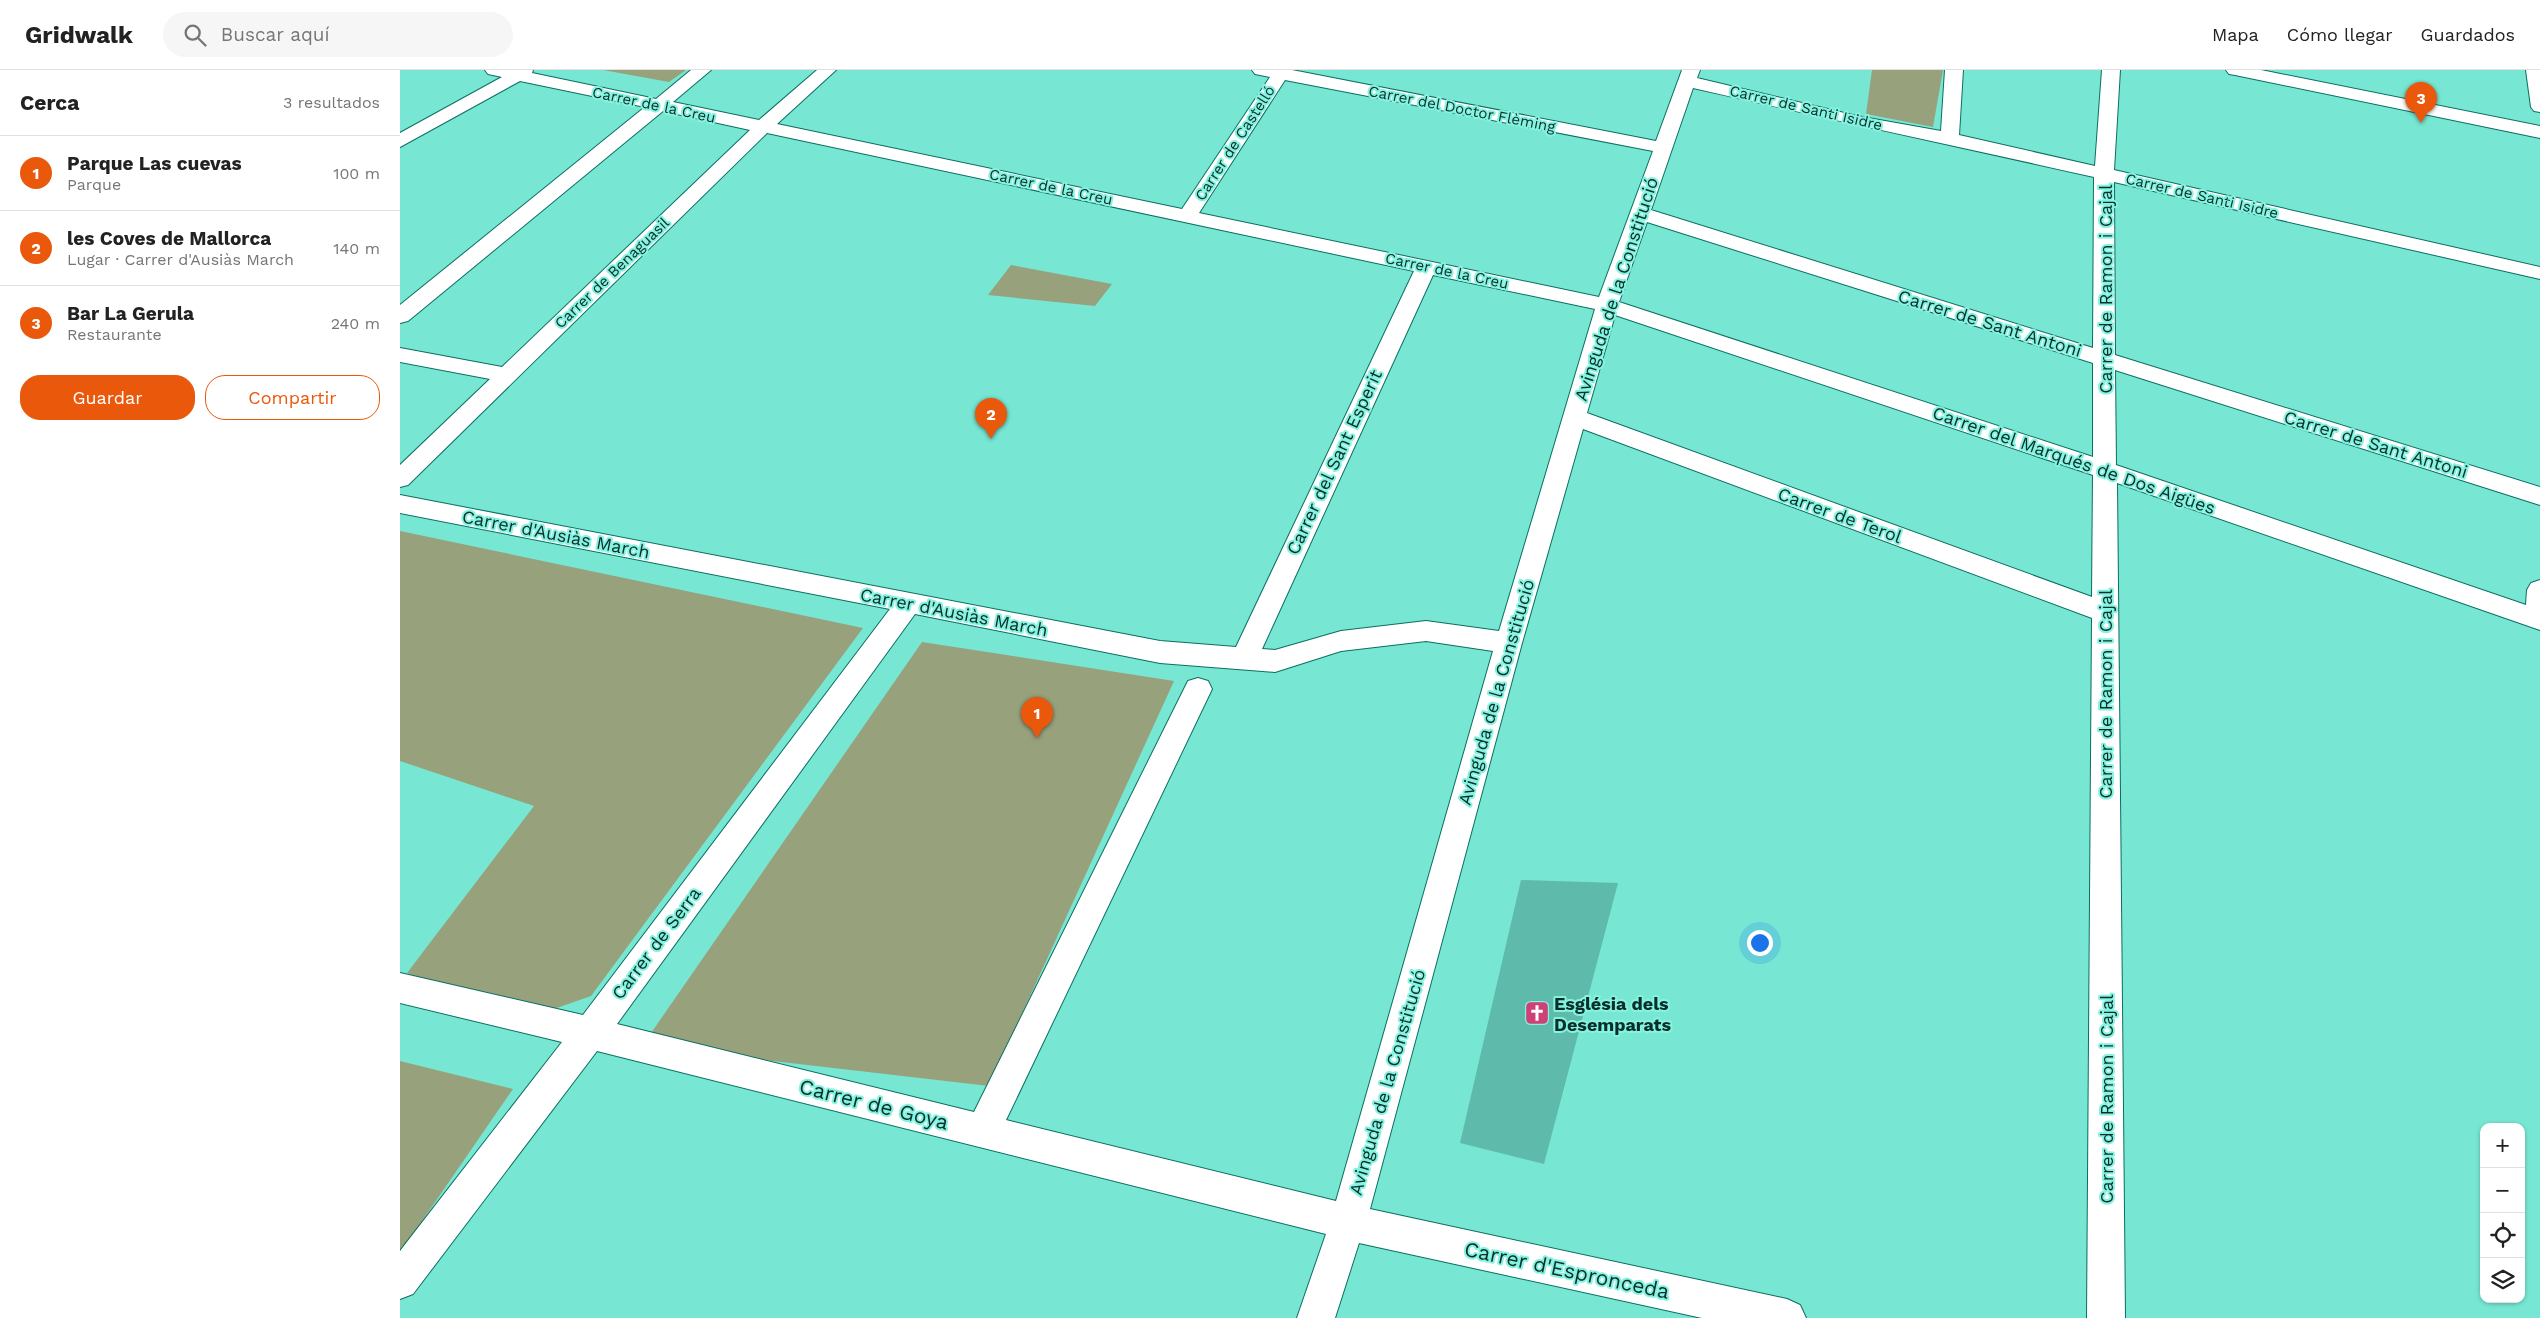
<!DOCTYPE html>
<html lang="es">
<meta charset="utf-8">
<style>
body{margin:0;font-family:"Work Sans",sans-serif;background:#f6f6f6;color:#222}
.controls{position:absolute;right:15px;bottom:15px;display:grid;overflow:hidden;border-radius:10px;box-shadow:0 1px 4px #0004}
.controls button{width:45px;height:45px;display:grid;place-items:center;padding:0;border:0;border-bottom:1px solid #e0e0e0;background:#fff;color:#222;font:25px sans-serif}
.you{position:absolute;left:1359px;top:872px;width:18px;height:18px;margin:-12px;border:4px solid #fff;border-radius:50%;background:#1a73e8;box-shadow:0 0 0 8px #1a73e833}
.badge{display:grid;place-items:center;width:32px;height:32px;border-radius:50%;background:#ea580c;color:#fff;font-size:16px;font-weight:700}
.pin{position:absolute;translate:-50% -41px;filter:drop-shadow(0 1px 2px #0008)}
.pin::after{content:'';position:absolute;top:26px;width:18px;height:15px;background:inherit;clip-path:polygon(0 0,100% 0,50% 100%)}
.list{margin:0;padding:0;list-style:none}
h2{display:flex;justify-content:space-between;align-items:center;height:65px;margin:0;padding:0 20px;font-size:21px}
h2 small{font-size:16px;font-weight:400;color:#767676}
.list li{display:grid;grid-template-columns:32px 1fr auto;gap:15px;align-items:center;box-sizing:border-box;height:75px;padding:0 20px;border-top:1px solid #e0e0e0}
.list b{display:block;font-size:19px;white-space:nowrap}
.list p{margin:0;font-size:16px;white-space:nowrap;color:#767676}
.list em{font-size:16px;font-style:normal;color:#767676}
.actions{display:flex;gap:10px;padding:15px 20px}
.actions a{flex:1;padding:11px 0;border:1px solid #ea580c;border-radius:20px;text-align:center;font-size:18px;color:#ea580c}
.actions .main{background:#ea580c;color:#fff}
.icon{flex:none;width:28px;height:28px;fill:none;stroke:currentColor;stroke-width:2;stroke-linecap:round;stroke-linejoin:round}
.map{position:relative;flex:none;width:2140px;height:1248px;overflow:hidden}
header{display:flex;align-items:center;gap:30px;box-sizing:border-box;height:70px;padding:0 25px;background:#fff;border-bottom:1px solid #e0e0e0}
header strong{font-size:24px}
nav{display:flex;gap:28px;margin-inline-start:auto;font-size:18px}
.search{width:350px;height:45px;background:#f6f6f6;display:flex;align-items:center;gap:12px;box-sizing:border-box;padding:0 18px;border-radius:28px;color:#767676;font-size:19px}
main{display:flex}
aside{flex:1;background:#fff}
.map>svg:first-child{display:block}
.green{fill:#97a27c}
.building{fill:#5ebbac}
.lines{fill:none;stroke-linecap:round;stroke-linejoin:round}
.street-casing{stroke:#0b6f62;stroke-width:2}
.secondary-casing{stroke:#0b6f62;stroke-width:2}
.street{fill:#fff;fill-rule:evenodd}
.secondary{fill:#fff;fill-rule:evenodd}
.labels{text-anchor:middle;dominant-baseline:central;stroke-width:4;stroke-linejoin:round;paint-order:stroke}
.far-street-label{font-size:15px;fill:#0a2f2a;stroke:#85f3e0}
.street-label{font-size:18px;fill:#0a2f2a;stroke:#85f3e0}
.poi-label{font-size:18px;font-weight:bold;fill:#0a2f2a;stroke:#85f3e0;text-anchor:start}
.near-street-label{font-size:21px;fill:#0a2f2a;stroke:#85f3e0}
</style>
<header>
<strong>Gridwalk</strong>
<div class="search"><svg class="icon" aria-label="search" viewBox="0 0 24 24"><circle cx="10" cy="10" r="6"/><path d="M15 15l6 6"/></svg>Buscar aquí</div>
<nav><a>Mapa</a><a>Cómo llegar</a><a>Guardados</a></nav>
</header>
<main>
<aside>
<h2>Cerca<small>3 resultados</small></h2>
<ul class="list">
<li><span class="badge">1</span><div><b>Parque Las cuevas</b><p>Parque</p></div><em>100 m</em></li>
<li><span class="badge">2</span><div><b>les Coves de Mallorca</b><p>Lugar · Carrer d'Ausiàs March</p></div><em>140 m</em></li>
<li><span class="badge">3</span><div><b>Bar La Gerula</b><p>Restaurante</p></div><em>240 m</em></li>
</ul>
<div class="actions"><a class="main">Guardar</a><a>Compartir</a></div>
</aside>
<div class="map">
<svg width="2140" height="1248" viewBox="0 0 2140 1248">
<rect width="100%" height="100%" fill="#77e6d3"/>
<g class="green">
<polygon points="203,0 286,0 269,12"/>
<polygon points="1472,0 1543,0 1533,57 1466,44"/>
<polygon points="611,195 712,214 695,236 588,225"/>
<polygon points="0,461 463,558 191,926 128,948 7,903 134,736 0,691"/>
<polygon points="522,572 774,611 589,1016 242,976"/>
<polygon points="0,991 113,1019 0,1183"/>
</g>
<polygon class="building" points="1121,810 1218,813 1144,1094 1060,1073"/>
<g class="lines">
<defs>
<g id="street">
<path d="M 85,0 L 133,0 L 132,3 L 256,29 L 291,0 L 311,0 L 273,32 L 359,50 L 417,0 L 436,0 L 377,54 L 782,139 L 870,7 L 855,4 L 852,0 L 892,0 L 1256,71 L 1282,0 L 1300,0 L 1297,8 L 1457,46 L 1541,61 L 1545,0 L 1563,0 L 1559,65 L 1695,96 L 1702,0 L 1720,0 L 1714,100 L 2140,197 L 2140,209 L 1714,112 L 1715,285 L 2140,417 L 2140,435 L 1715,300 L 1716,395 L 2126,535 L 2127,520 L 2131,513 L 2140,510 L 2140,560 L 1717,413 L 1725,1248 L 1687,1248 L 1692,548 L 1183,359 L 1122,573 L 970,1139 L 1387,1229 L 1400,1235 L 1406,1248 L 1302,1248 L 959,1173 L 935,1248 L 897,1248 L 926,1164 L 197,981 L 13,1224 L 0,1229 L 0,1181 L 162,972 L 0,933 L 0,903 L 183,945 L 490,539 L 0,443 L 0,425 L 760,571 L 836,577 L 1014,201 L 367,63 L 8,415 L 0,417 L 0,395 L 90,309 L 0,292 L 0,278 L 102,297 L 350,60 L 263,41 L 8,251 L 0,253 L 0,235 L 245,37 L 120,11 L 0,77 L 0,63 L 102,7 L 88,4 ZM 885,10 L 1253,81 L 1199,227 L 799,143 ZM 1293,18 C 1427,49 1561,77 1694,107 L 1693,278 L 1251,140 ZM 1247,152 L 1693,293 L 1693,387 L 1219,232 ZM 1033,205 L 1195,239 L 1099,561 L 1026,551 L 941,561 L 875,580 L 862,579 ZM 1215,245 L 1693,405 L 1692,527 L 1187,343 ZM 515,544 L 760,593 L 875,602 L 941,581 L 1026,571 L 1093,581 L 936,1131 L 606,1050 L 812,619 L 808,611 L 798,608 L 788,611 L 574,1042 L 217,954 Z"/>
<polygon points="2126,0 2140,0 2140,42 2134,41 2131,37"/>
</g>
<polygon id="secondary" points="1826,0 1861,0 2140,56 2140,68 1835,5 1829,4"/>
</defs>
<use href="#street" class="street-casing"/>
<use href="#secondary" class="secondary-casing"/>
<use href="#street" class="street"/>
<use href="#secondary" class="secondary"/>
</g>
<defs>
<symbol id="church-square" viewBox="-11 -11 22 22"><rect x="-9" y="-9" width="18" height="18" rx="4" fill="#cd4176" stroke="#85f3e0"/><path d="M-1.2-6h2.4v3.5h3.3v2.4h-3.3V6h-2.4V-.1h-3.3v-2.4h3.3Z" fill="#fff"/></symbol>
</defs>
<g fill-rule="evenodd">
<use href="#church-square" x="1123" y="929" width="28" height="28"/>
</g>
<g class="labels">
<g class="far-street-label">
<text transform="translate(254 35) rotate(12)">Carrer de la Creu</text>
<text transform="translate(1406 38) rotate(13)">Carrer de Santi Isidre</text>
<text transform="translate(1062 39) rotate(11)">Carrer del Doctor Flèming</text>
<text transform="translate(835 73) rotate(-57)">Carrer de Castelló</text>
<text transform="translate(651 117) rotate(12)">Carrer de la Creu</text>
<text transform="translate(1802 126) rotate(13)">Carrer de Santi Isidre</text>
<text transform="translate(1047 201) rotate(12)">Carrer de la Creu</text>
<text transform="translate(212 203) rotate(-44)">Carrer de Benaguasil</text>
</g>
<g class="street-label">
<text transform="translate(1216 219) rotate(-72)">Avinguda de la Constitució</text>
<text transform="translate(1705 219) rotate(-90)">Carrer de Ramon i Cajal</text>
<text transform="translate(1590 253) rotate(17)">Carrer de Sant Antoni</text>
<text transform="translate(1976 374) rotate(17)">Carrer de Sant Antoni</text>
<text transform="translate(1674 390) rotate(19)">Carrer del Marqués de Dos Aigües</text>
<text transform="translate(934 392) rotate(-65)">Carrer del Sant Esperit</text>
<text transform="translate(1440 445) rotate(20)">Carrer de Terol</text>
<text transform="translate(156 464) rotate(11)">Carrer d'Ausiàs March</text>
<text transform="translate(554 542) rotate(11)">Carrer d'Ausiàs March</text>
<text transform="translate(1096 622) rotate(-74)">Avinguda de la Constitució</text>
<text transform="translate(1705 624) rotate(-90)">Carrer de Ramon i Cajal</text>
<text transform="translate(256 873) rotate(-53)">Carrer de Serra</text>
<text transform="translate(987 1012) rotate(-74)">Avinguda de la Constitució</text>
<text transform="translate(1706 1029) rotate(-90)">Carrer de Ramon i Cajal</text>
</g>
<g class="poi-label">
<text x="1154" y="933">Església dels<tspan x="1154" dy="21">Desemparats</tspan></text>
</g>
<g class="near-street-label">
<text transform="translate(474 1034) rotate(14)">Carrer de Goya</text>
<text transform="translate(1167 1200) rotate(12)">Carrer d'Espronceda</text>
</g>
</g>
</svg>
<div class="controls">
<button>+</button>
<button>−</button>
<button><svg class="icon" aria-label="locate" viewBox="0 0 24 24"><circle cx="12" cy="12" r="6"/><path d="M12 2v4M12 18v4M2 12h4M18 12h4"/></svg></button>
<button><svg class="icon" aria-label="layers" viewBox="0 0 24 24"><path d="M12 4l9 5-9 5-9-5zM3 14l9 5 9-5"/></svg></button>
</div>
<div class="you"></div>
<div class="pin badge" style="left:637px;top:668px">1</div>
<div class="pin badge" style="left:591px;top:369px">2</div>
<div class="pin badge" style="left:2021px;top:53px">3</div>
</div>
</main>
